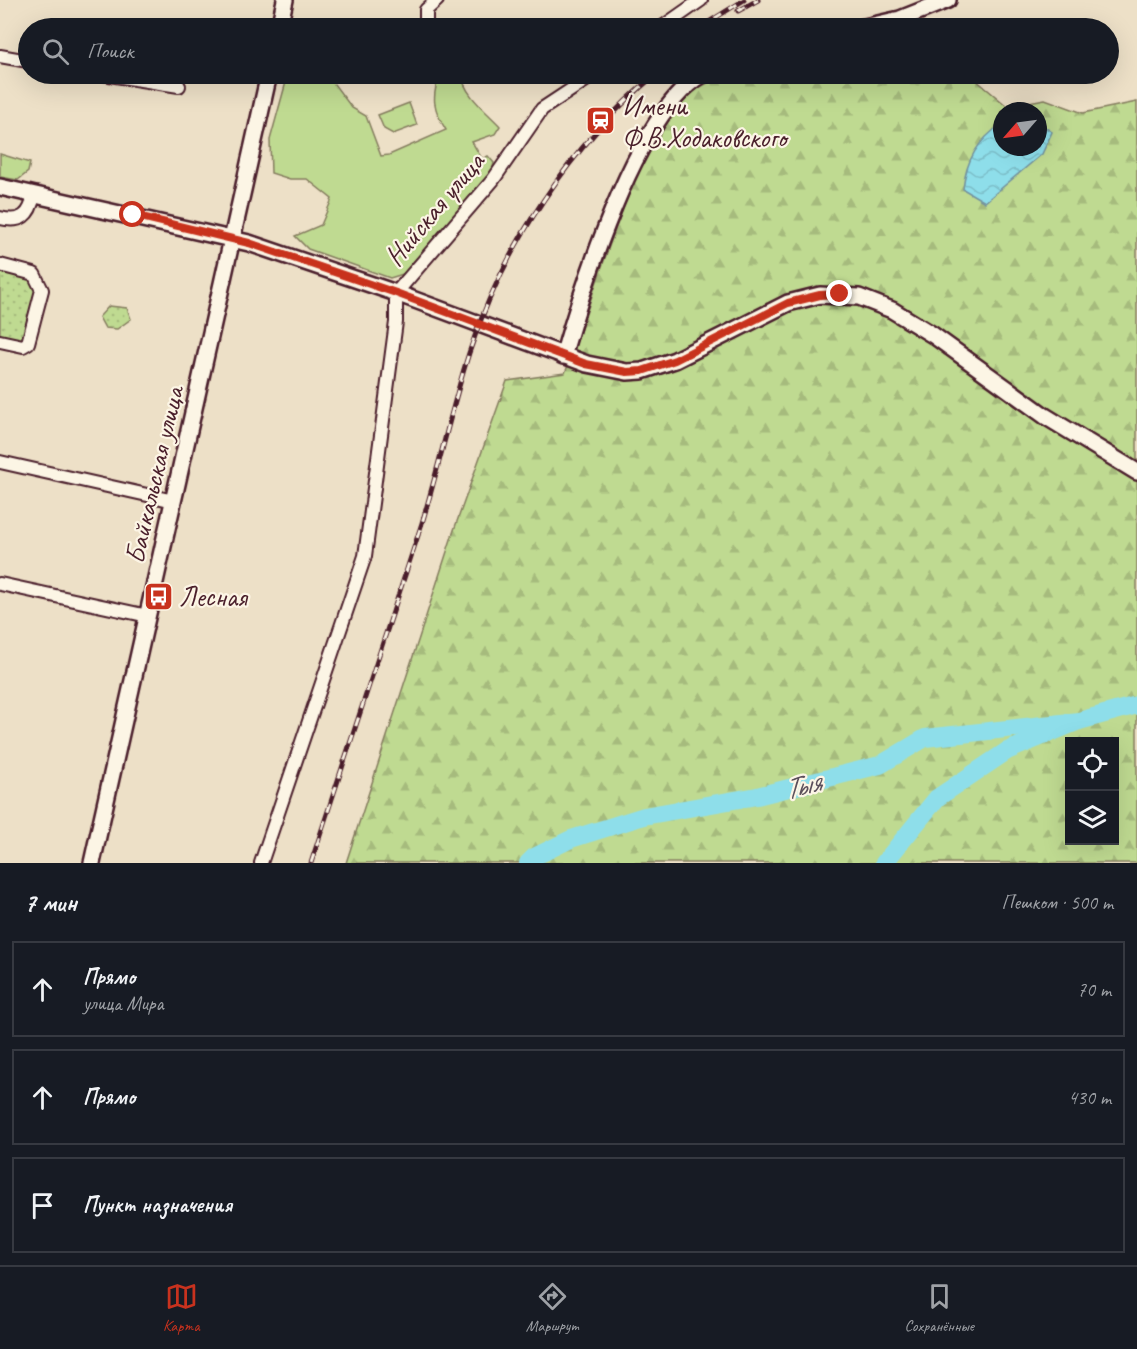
<!DOCTYPE html>
<html lang="ru">
<meta charset="utf-8">
<style>
body{margin:0;font-family:Caveat,sans-serif;background:#20242c;color:#f1f3f6}
.controls{position:absolute;right:18px;bottom:18px;display:grid;overflow:hidden;border-radius:0px;box-shadow:0 6px 24px #0002}
.controls button{width:54px;height:54px;display:grid;place-items:center;padding:0;border:0;border-bottom:2px solid #363941;background:#171b24;color:#f1f3f6;font:30px sans-serif}
.compass{position:absolute;left:993px;top:102px;width:54px;height:54px;border-radius:50%;background:#171b24;box-shadow:0 6px 24px #0002;rotate:242deg}
.stop{position:absolute;width:18px;height:18px;margin:-14px;border:4px solid #c8321e;border-radius:50%;background:#fff}
.stop.end{background:#c8321e;border-color:#fff;box-shadow:0 2px 6px #0008}
.list{margin:0;padding:0;list-style:none}
h2{display:flex;justify-content:space-between;align-items:center;height:78px;margin:0;padding:0 24px;font-size:26px}
h2 small{font-size:20px;font-weight:400;color:#9ea1a6}
.list li{display:grid;grid-template-columns:39px 1fr auto;gap:18px;align-items:center;box-sizing:border-box;height:96px;margin:0 12px 12px;padding:0 12px;border:2px solid #363941;border-radius:0px}
.list b{display:block;font-size:22px;white-space:nowrap}
.list p{margin:0;font-size:20px;white-space:nowrap;color:#9ea1a6}
.list em{font-size:20px;font-style:normal;color:#9ea1a6}
.icon{flex:none;width:33px;height:33px;fill:none;stroke:currentColor;stroke-width:2;stroke-linecap:round;stroke-linejoin:round}
.map{position:relative;flex:none;width:1137px;height:863px;overflow:hidden}
.search{position:absolute;background:#171b24;box-shadow:0 6px 24px #0002;left:18px;right:18px;top:18px;height:66px;display:flex;align-items:center;gap:15px;box-sizing:border-box;padding:0 21px;border-radius:33px;color:#9ea1a6;font-size:22px}
.sheet{height:402px;background:#171b24}
nav{display:flex;justify-content:space-around;align-items:center;box-sizing:border-box;height:84px;border-top:2px solid #363941;background:#171b24;font-size:16px;color:#9ea1a6}
nav a{display:grid;justify-items:center;gap:3px}
nav .on{color:#c8321e}
.map>svg:first-child{display:block}
.green{fill:#bfda91;stroke:#847c5e;stroke-width:1.5}
.forest{fill:url(#forest-firs);stroke:#847c5e;stroke-width:1.5;fill-rule:evenodd}
.park{fill:url(#park-dots);stroke:#847c5e;stroke-width:1.5}
.water{fill:url(#water-waves);stroke:#73929e;stroke-width:1.5}
.lines{fill:none;stroke-linecap:round;stroke-linejoin:round}
.river{stroke:#8edeea;stroke-width:18}
.minor-casing{stroke:#4a1f2b;stroke-width:16}
.tertiary-casing{stroke:#4a1f2b;stroke-width:20}
.minor{stroke:#fcf5e5;stroke-width:12}
.tertiary{stroke:#fcf5e5;stroke-width:15}
.rail-casing{stroke:#4a1f2b;stroke-width:5}
.rail{stroke:#fcf5e5;stroke-width:3;stroke-dasharray:9;stroke-linecap:butt}
.route{stroke:#c8321e;stroke-width:8}
.labels{text-anchor:middle;dominant-baseline:central;stroke-width:4.5;stroke-linejoin:round;paint-order:stroke}
.poi-label{font-size:28px;fill:#4a1f2b;stroke:#fcf5e5;text-anchor:start}
.street-label{font-size:28px;fill:#4a1f2b;stroke:#fcf5e5}
.water-label{font-size:30px;font-style:italic;fill:#5b4f5b;stroke:#fcf5e5}
</style>
<div class="map">
<svg width="1137" height="863" viewBox="0 0 1137 863">
<defs>
<pattern id="forest-firs" width="22" height="20" patternUnits="userSpaceOnUse" patternTransform="scale(1.5)"><rect width="22" height="20" fill="#bfda91"/><path d="M5 1l3.5 6h-7zM16 11l3.5 6h-7z" fill="#a6bb7d"/></pattern>
<pattern id="park-dots" width="8" height="8" patternUnits="userSpaceOnUse" patternTransform="scale(1.5)"><rect width="8" height="8" fill="#bfda91"/><path d="M2 2h.1M6 6h.1" fill="none" stroke="#a6bb7d" stroke-width="1.8" stroke-linecap="round"/></pattern>
<pattern id="water-waves" width="16" height="10" patternUnits="userSpaceOnUse" patternTransform="scale(1.5)"><rect width="16" height="10" fill="#8edeea"/><path d="M0 5q4-4 8 0t8 0" fill="none" stroke="#7cbec9"/></pattern>
</defs>
<rect width="100%" height="100%" fill="#ede0c7"/>
<filter id="ink" filterUnits="userSpaceOnUse"><feTurbulence type="fractalNoise" baseFrequency=".0167" numOctaves="2"/><feDisplacementMap in="SourceGraphic" scale="12" xChannelSelector="R" yChannelSelector="G"/><feConvolveMatrix kernelMatrix="1 2 1 2 8 2 1 2 1" color-interpolation-filters="sRGB"/></filter>
<g filter="url(#ink)">
<g class="green">
<path d="M 440,74 L 462,74 C 462,93 488,113 500,126 L 495,134 L 472,142 L 482,159 L 488,156 L 494,163 L 492,171 L 403,274 L 390,278 L 308,249 L 295,236 L 321,225 L 332,199 L 307,179 L 290,179 L 271,173 L 270,140 L 286,82 L 328,76 L 352,108 L 366,116 L 381,156 L 389,155 L 446,130 C 433,109 431,97 440,74 Z"/>
<polygon points="409,103 417,125 393,134 384,129 378,115"/>
<polygon points="0,154 30,163 28,172 18,180 0,177"/>
</g>
<path class="forest" d="M 733,74 L 969,74 L 1007,106 L 1045,99 L 1083,113 L 1137,102 L 1137,863 L 346,863 L 454,530 L 507,381 L 565,373 C 595,299 634,132 699,88 C 708,82 722,77 733,74 ZM 1002,111 L 1038,111 L 1038,147 L 1002,147 ZM 1070,742 L 1114,742 L 1114,840 L 1070,840 Z"/>
<g class="park">
<polygon points="0,270 31,278 38,288 28,333 23,340 0,335"/>
<polygon points="109,306 127,308 131,319 117,329 105,328 99,317"/>
</g>
<path class="water" d="M 1038,122 L 1052,132 L 1042,154 L 985,202 L 963,189 C 966,160 978,140 1002,124 L 1002,147 L 1038,147 Z"/>
<g class="lines">
<g class="river">
<polyline points="528,863 534,857 571,839 644,816 757,796 880,765 925,738 1079,721"/>
<polyline points="884,863 937,798 1007,751 1079,721 1137,705"/>
</g>
<defs>
<g id="minor">
<polyline points="426,28 426,10 437,0"/>
<polyline points="661,28 701,0"/>
<polyline points="0,56 28,61"/>
<polyline points="103,74 179,86"/>
<path d="M 0,218 C 21,223 30,216 34,195"/>
<polyline points="0,265 34,274 42,290 28,343 23,346 0,341"/>
<polyline points="0,462 174,501"/>
<polyline points="0,584 148,616"/>
<polyline points="261,863 365,556 396,322 396,293 493,180 542,109 595,74"/>
</g>
<g id="tertiary">
<polyline points="279,28 285,0"/>
<polyline points="860,28 900,19 948,0"/>
<polyline points="0,187 249,243 396,293 587,364 627,372 642,371 675,360 788,303 820,295 859,297 892,310 933,335 1045,416 1137,472"/>
<path d="M 563,356 C 584,284 637,111 703,74"/>
<polyline points="92,863 269,74"/>
</g>
</defs>
<use href="#minor" class="minor-casing"/>
<use href="#tertiary" class="tertiary-casing"/>
<use href="#minor" class="minor"/>
<use href="#tertiary" class="tertiary"/>
<defs>
<g id="rail">
<polyline points="738,11 758,0"/>
<polyline points="699,28 744,0"/>
<path d="M 311,863 C 348,750 385,636 422,523 C 439,467 451,409 469,353 C 503,248 571,144 656,74"/>
</g>
</defs>
<use href="#rail" class="rail-casing"/>
<use href="#rail" class="rail"/>
</g>
</g>
<g class="lines" filter="url(#ink)">
<polyline class="route" points="133,215 249,243 396,293 586,364 627,372 642,371 675,360 788,303 820,295 840,294"/>
</g>
<defs>
<symbol id="station-square" viewBox="-11 -11 22 22"><rect x="-9" y="-9" width="18" height="18" rx="4" fill="#c8321e" stroke="#fcf5e5"/><path d="M-3-6H3Q5-6 5-4V2Q5 4 3 4L4.5 6H3L1.5 4h-3L-3 6H-4.5L-3 4Q-5 4-5 2V-4Q-5-6-3-6ZM-3.5-4v3h7v-3ZM-3.5 1v1.5H-2V1ZM2 1v1.5H3.5V1Z" fill="#fff"/></symbol>
<symbol id="bus-square" viewBox="-11 -11 22 22"><rect x="-9" y="-9" width="18" height="18" rx="4" fill="#c8321e" stroke="#fcf5e5"/><path d="M-5-6H5V4H4V6H2V4H-2V6H-4V4H-5ZM-3.5-4V0h7V-4ZM-3.5 1.2v1.5H-2V1.2ZM2 1.2v1.5H3.5V1.2Z" fill="#fff"/></symbol>
</defs>
<g fill-rule="evenodd">
<use href="#station-square" x="584" y="104" width="33" height="33"/>
<use href="#bus-square" x="142" y="580" width="33" height="33"/>
</g>
<g class="labels">
<g class="poi-label">
<text x="622" y="105">Имени<tspan x="622" dy="32">Ф.В.Ходаковского</tspan></text>
<text x="179" y="596">Лесная</text>
</g>
<g class="street-label">
<text transform="translate(434 209) rotate(-50)">Нийская улица</text>
<text transform="translate(154 475) rotate(-77)">Байкальская улица</text>
</g>
<g class="water-label">
<text transform="translate(802 785) rotate(-14)">Тыя</text>
</g>
</g>
</svg>
<div class="controls">
<button><svg class="icon" aria-label="locate" viewBox="0 0 24 24"><circle cx="12" cy="12" r="6"/><path d="M12 2v4M12 18v4M2 12h4M18 12h4"/></svg></button>
<button><svg class="icon" aria-label="layers" viewBox="0 0 24 24"><path d="M12 4l9 5-9 5-9-5zM3 14l9 5 9-5"/></svg></button>
</div>
<svg class="compass" viewBox="-18 -18 36 36"><path d="M0-13l5 13h-10z" fill="#e53935"/><path d="M0 13l5-13h-10z" fill="#9ea1a6"/></svg>
<div class="stop" style="left:133px;top:215px"></div>
<div class="stop end" style="left:840px;top:294px"></div>
<div class="search"><svg class="icon" aria-label="search" viewBox="0 0 24 24"><circle cx="10" cy="10" r="6"/><path d="M15 15l6 6"/></svg>Поиск</div>
</div>
<section class="sheet">
<h2>7 мин<small>Пешком · 500 m</small></h2>
<ul class="list">
<li><svg class="icon" aria-label="ahead" viewBox="0 0 24 24"><path d="M12 20V5M6 11l6-6 6 6"/></svg><div><b>Прямо</b><p>улица Мира</p></div><em>70 m</em></li>
<li><svg class="icon" aria-label="ahead" viewBox="0 0 24 24"><path d="M12 20V5M6 11l6-6 6 6"/></svg><div><b>Прямо</b></div><em>430 m</em></li>
<li><svg class="icon" aria-label="arrive" viewBox="0 0 24 24"><path d="M6 21V4h12l-3 4 3 4H6"/></svg><div><b>Пункт назначения</b></div></li>
</ul>
</section>
<nav>
<a class="on"><svg class="icon" aria-label="map" viewBox="0 0 24 24"><path d="M3 6l6-2 6 2 6-2v14l-6 2-6-2-6 2zM9 4v14M15 6v14"/></svg>Карта</a>
<a><svg class="icon" aria-label="directions" viewBox="0 0 24 24"><path d="M12 3l9 9-9 9-9-9zM9 14v-3h6M13 9l2 2-2 2"/></svg>Маршрут</a>
<a><svg class="icon" aria-label="saved" viewBox="0 0 24 24"><path d="M7 4h10v16l-5-4-5 4z"/></svg>Сохранённые</a>
</nav>
